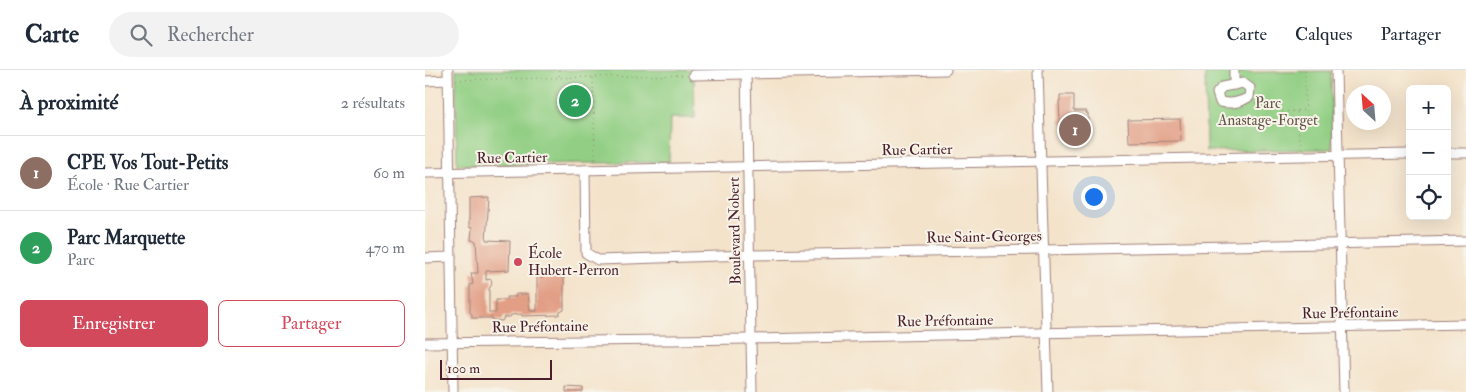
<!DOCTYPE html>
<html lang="fr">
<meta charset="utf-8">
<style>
body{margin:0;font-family:"IM FELL Double Pica",serif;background:#f2f2f3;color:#1f2937}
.controls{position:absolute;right:15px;top:15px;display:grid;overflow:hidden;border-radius:8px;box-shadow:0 5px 20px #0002}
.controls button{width:45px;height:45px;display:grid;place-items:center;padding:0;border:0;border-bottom:1px solid #e0e1e3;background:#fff;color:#1f2937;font:25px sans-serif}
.compass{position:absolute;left:921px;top:15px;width:45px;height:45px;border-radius:50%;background:#fff;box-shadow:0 5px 20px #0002;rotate:334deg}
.scale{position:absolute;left:15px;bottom:12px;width:112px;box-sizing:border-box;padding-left:5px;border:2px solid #4a1f2b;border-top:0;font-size:14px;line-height:18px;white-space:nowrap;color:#4a1f2b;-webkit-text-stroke:4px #f7f3e8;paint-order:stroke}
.you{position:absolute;left:668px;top:126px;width:18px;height:18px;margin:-12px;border:4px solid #fff;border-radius:50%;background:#1a73e8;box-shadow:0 0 0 8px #1a73e833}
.badge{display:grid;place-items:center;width:32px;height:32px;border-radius:50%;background:#d1495b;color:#fff;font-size:16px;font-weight:700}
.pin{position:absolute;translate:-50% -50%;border:2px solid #fff;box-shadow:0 1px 5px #0006}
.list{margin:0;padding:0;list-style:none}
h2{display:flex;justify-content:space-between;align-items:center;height:65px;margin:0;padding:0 20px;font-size:21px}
h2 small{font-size:16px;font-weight:400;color:#747a83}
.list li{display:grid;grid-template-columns:32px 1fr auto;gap:15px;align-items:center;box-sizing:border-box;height:75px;padding:0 20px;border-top:1px solid #e0e1e3}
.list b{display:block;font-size:19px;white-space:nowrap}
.list p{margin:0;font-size:16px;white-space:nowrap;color:#747a83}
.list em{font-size:16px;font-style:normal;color:#747a83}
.actions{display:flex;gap:10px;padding:15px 20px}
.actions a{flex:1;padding:11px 0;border:1px solid #d1495b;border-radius:8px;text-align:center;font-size:18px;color:#d1495b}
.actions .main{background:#d1495b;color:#fff}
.icon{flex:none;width:28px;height:28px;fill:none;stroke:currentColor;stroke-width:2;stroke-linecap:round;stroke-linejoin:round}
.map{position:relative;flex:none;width:1041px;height:322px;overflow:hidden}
header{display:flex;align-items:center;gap:30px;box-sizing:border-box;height:70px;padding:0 25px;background:#fff;border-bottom:1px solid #e0e1e3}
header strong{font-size:24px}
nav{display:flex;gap:28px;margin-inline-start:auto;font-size:18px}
.search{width:350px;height:45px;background:#f2f2f3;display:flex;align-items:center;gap:12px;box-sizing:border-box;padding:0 18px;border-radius:28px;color:#747a83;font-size:19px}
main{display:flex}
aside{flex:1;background:#fff}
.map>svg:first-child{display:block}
.green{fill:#92cf84;stroke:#6e7758}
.building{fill:#e29f86}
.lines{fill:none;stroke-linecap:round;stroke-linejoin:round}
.minor-casing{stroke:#9f817b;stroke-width:11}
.path{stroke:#9f817b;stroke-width:1;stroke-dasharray:1 4;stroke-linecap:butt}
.minor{stroke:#fff;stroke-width:9}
.poi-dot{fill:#d1495b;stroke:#f7f3e8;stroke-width:2}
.labels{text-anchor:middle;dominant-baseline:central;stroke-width:4;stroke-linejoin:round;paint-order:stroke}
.park-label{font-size:15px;fill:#605446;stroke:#f7f3e8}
.street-label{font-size:15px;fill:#4a1f2b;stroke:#f7f3e8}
.poi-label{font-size:15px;fill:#4a1f2b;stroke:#f7f3e8;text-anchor:start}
</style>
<header>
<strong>Carte</strong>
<div class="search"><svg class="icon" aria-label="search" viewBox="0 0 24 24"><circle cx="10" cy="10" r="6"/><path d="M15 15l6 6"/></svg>Rechercher</div>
<nav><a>Carte</a><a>Calques</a><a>Partager</a></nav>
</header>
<main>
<aside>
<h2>À proximité<small>2 résultats</small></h2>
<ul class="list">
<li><span class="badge" style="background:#8d6e63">1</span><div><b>CPE Vos Tout-Petits</b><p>École · Rue Cartier</p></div><em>60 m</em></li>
<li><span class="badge" style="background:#2e9e5b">2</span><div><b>Parc Marquette</b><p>Parc</p></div><em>470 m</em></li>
</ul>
<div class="actions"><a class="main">Enregistrer</a><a>Partager</a></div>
</aside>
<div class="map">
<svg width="1041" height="322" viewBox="0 0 1041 322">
<rect width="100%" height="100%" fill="#f7f3e8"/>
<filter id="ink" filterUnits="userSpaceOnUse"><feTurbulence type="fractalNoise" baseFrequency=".02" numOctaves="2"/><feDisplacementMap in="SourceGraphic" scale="10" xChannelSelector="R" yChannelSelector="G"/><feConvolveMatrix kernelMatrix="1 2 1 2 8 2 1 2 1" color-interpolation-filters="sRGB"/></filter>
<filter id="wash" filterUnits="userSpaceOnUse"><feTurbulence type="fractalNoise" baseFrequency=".0096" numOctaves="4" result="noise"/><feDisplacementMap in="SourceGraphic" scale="20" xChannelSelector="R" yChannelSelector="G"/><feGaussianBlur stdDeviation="1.12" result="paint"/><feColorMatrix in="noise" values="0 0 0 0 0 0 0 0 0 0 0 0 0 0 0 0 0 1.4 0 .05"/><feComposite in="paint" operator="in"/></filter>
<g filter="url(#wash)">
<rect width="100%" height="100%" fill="#f4e3cb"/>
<g class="green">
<polygon points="31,0 321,0 269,5 270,48 245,48 244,92 32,95"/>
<polygon points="906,1 907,79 781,81 780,3"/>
</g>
<g id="blocks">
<g class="building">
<polygon points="635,25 649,25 649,41 661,41 661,43 663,43 663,55 656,55 656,56 651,56 651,58 646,58 646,56 638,55 635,52 634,31 635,31"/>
<polygon points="755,49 756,71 704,72 703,50"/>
<polygon points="64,127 61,170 85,171 84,200 61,201 61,210 66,209 67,214 64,219 64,243 71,243 71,230 82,230 81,227 91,227 91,224 103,224 105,241 112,241 112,207 118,207 118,204 135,203 135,207 139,207 139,240 135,242 134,245 97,246 96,244 86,245 85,247 79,247 77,251 68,250 67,248 47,248 47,244 45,242 45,215 48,214 46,203 53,203 51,171 46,170 47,158 44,157 44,128"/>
<polygon points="141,317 158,318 158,322 141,322"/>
</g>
</g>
</g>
<g filter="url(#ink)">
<use href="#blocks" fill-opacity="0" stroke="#9f817b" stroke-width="1"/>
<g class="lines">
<defs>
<g id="minor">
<polyline points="23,0 28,322"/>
<polyline points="321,0 327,322"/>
<polyline points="613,0 623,322"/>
<polyline points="809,0 809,15"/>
<polyline points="911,0 919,322"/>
<polyline points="268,5 521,0"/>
<polyline points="0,11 23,10"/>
<path d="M 818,13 L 825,18 L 824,27 C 814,33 807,34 795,32 L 792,23 L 797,17 Z"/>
<polyline points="1022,83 1041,83"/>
<polyline points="160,100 161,183 173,190 324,185 619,180 1041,171"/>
<polyline points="0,103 985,84"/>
<polyline points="0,188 26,187"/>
<polyline points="0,273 326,269 1041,254"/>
</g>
</defs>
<use href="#minor" class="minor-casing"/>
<g class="path">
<polyline points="134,0 134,7"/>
<polyline points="168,8 170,91"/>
<polyline points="31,10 260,5"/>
<polyline points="830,33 846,34 856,42 881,40"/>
<polyline points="872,42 872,55"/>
<polyline points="877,78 872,56 883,52 880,33 880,0"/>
</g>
<use href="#minor" class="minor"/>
</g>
</g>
<circle class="poi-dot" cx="93" cy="192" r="5"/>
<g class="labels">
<g class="park-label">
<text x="843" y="33">Parc<tspan x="843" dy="17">Anastage-Forget</tspan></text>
</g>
<g class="street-label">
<text transform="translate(492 80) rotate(-1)">Rue Cartier</text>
<text transform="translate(87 88) rotate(-1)">Rue Cartier</text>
<text transform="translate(310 161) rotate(-91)">Boulevard Nobert</text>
<text transform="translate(559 167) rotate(-1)">Rue Saint-Georges</text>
<text transform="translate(925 243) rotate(-1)">Rue Préfontaine</text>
<text transform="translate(520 251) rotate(-1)">Rue Préfontaine</text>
<text transform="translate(115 257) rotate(-1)">Rue Préfontaine</text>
</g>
<g class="poi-label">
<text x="103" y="183">École<tspan x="103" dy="17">Hubert-Perron</tspan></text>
</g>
</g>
</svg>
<div class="controls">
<button>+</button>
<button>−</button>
<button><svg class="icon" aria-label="locate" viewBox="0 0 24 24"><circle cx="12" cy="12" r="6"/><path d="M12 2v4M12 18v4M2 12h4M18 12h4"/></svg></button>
</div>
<svg class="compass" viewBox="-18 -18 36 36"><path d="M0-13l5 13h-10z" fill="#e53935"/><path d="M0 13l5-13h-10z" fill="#747a83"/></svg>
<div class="scale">100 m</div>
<div class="you"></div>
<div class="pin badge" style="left:650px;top:60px;background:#8d6e63">1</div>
<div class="pin badge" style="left:150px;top:31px;background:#2e9e5b">2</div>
</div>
</main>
